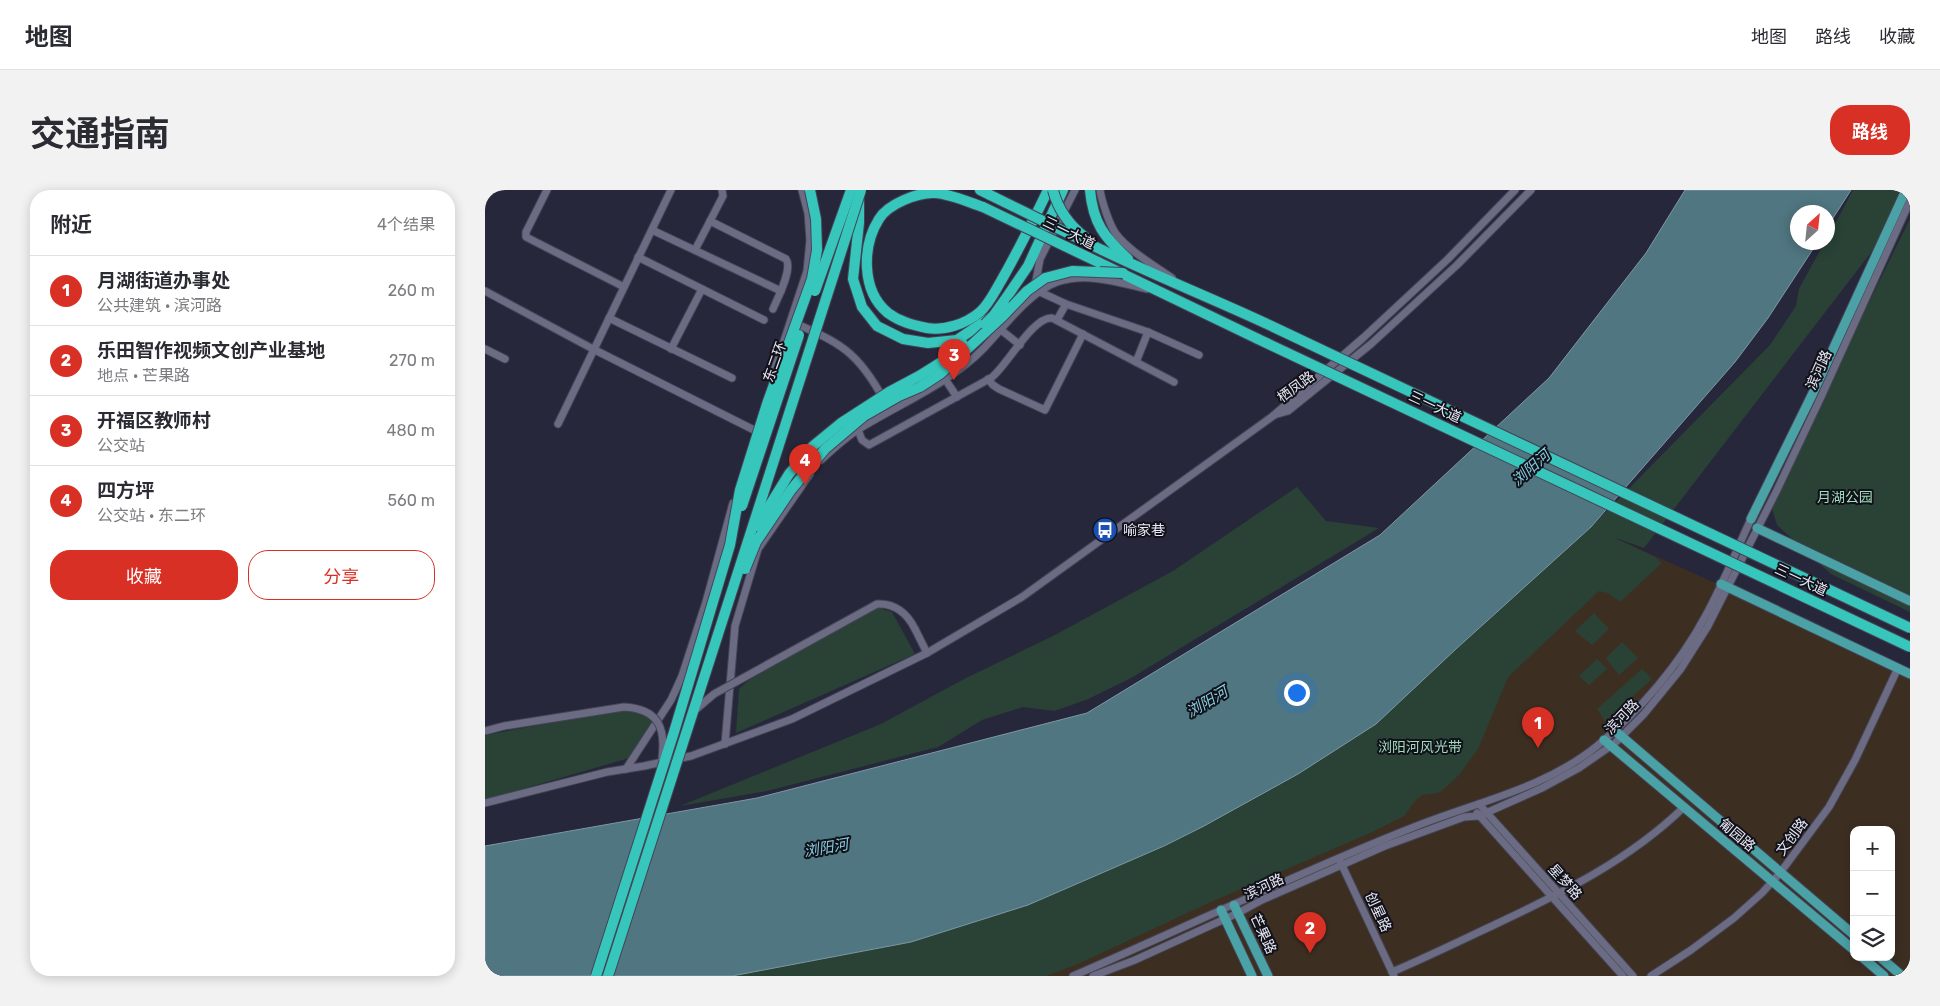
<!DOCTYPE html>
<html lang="zh">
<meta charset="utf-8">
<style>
body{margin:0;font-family:Rubik,"Noto Sans SC",sans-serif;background:#f2f2f3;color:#2b2b33}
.controls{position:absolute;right:15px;bottom:15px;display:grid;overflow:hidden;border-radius:10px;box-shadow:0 2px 12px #0003}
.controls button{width:45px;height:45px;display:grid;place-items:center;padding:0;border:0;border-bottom:1px solid #e1e1e2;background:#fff;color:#2b2b33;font:25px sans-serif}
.compass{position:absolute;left:1305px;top:15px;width:45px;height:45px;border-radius:50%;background:#fff;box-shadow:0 2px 12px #0003;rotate:27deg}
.you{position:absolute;left:811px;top:502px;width:18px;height:18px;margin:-12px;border:4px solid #fff;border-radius:50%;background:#1a73e8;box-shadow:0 0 0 8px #1a73e833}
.badge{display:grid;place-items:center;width:32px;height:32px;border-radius:50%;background:#d93025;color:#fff;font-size:16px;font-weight:700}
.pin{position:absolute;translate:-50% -41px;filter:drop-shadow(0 1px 2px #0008)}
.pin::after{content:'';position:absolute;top:26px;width:18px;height:15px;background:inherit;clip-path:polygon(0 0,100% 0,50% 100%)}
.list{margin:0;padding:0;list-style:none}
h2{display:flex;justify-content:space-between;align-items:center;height:65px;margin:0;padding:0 20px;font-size:21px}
h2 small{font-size:16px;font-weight:400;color:#7c7c81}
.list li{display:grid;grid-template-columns:32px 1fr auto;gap:15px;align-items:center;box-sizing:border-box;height:70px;padding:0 20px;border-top:1px solid #e1e1e2}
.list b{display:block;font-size:19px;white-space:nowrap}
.list p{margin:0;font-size:16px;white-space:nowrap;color:#7c7c81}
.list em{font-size:16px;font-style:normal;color:#7c7c81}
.actions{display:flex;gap:10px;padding:15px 20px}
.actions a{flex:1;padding:11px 0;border:1px solid #d93025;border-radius:20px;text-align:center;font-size:18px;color:#d93025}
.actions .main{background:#d93025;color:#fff}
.icon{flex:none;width:28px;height:28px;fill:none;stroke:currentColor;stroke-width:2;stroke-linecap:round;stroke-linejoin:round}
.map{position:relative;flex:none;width:1425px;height:786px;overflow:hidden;border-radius:20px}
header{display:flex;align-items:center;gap:30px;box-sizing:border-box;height:70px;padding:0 25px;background:#fff;border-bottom:1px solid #e1e1e2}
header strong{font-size:24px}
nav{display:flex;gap:28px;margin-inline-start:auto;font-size:18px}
.intro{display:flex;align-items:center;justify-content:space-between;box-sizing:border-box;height:120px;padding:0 30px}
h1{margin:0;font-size:35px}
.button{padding:12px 22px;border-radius:20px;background:#d93025;color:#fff;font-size:18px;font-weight:700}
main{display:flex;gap:30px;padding:0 30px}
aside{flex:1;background:#fff;border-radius:20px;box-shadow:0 2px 12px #0003}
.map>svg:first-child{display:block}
.commercial{fill:#3d2e22;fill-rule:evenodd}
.green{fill:#294235}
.water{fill:#507681;stroke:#7d98a4}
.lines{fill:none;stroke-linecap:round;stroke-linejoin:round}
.minor-casing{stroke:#445;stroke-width:9}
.major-casing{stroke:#445;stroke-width:11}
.highway-casing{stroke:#445;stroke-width:12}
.minor{stroke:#6b6c84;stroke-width:7}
.major{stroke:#4ba2a6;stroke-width:9}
.highway{stroke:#36c6bc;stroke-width:10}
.minor-bridge-casing{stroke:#445;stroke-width:9;stroke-linecap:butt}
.highway-bridge-casing{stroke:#445;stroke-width:12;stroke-linecap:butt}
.minor-bridge{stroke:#6b6c84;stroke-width:7}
.highway-bridge{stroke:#36c6bc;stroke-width:10}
.labels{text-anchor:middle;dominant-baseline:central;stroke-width:4;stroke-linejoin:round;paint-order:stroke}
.street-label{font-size:14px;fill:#e7e8f5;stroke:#11111a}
.park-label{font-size:14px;fill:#a1dcbb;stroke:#11111a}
.poi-label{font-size:14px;fill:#e7e8f5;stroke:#11111a;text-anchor:start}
.water-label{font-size:15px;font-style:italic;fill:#87cde1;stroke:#11111a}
</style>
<header>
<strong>地图</strong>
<nav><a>地图</a><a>路线</a><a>收藏</a></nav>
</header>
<div class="intro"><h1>交通指南</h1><a class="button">路线</a></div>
<main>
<aside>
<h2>附近<small>4个结果</small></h2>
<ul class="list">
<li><span class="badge">1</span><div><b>月湖街道办事处</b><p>公共建筑 · 滨河路</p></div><em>260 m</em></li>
<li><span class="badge">2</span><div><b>乐田智作视频文创产业基地</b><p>地点 · 芒果路</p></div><em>270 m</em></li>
<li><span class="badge">3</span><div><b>开福区教师村</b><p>公交站</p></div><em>480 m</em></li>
<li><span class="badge">4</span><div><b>四方坪</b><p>公交站 · 东二环</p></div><em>560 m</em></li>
</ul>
<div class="actions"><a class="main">收藏</a><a>分享</a></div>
</aside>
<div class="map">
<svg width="1425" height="786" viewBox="0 0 1425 786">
<rect width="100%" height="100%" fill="#27273b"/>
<path class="commercial" d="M 1106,337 L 1425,481 L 1425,786 L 247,786 L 263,784 L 679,656 L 719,636 L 813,584 L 891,534 ZM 1369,640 L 1406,640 L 1406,767 L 1369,767 Z"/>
<g class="green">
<polygon points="1368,0 1425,0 1414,26 1159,358 1128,347 1170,367 1177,373 1135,412 1123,403 1114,401 1023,487 993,559 974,585 960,598 953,603 937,605 930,611 919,626 885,643 728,711 595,773 561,786 247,786 426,752 543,715 679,656 813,584 971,459 1106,337 1285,155 1311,116 1314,99 1339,53 1342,52 1343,47"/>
<polygon points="1425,29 1425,422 1346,384 1292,335 1285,312"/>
<polygon points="812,297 841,331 894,338 646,488 601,510 569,521 538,517 497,530 453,557 282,601 195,616 396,534 481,488 568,446 688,381"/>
<polygon points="390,417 407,422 430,464 251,543 254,499 264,490"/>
<polygon points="1109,423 1124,439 1107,455 1090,441"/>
<polygon points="1137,452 1153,468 1134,485 1121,468"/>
<polygon points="1112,469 1122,479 1104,495 1094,486"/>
<polygon points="1157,479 1167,489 1120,531 1112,519"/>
<polygon points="137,520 148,521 164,526 167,531 144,568 0,610 0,545"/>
</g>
<polygon class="water" points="1200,0 1366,0 1343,36 1342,22 1312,22 1312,52 1332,53 1283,128 1250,172 1106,337 971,459 891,534 813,584 719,636 679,656 543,715 426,752 247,786 0,786 0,656 272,608 602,523 895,345 1064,188 1161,63"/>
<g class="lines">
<defs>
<g id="minor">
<polyline points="62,0 41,42 41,47 139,97"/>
<path d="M 615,0 C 617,12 624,34 631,44 C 644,61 670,76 687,88"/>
<path d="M 225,31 L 301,69 C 308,79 293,107 288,119"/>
<polyline points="167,40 296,101"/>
<polyline points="210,60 238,6 237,0"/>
<polyline points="153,67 279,130"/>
<polyline points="550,96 555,69 590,0"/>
<polyline points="0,101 108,159 269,240"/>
<polyline points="555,102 581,114 663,142 714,165"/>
<polyline points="124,128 247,188"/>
<polyline points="572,130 581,114"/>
<path d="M 307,132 C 356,153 373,162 399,210"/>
<polyline points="516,140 535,155"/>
<polyline points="0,159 20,169"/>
<polyline points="186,159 217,99"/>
<polyline points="651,172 663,142"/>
<polyline points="290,178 322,81 325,50 323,23 317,0"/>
<polyline points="460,189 472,207"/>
<polyline points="503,189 508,195 514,199 560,220 598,144"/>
<polyline points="789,225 803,221 886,154 972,75 1046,0"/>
<polyline points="73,234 186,0"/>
<path d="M 373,240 L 377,250 L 384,255 L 506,188 C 523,175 547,127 567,128 L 689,192"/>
<path d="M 336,270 C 348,259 361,247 374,239 C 416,213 464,194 499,158 C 519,137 544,102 572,92 C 602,82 632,92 662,99"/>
<polyline points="430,439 442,463"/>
<polyline points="240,554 250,436 273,359 325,284"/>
<polyline points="141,579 186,510 197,486 221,412 248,313"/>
<polyline points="0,613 122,582 159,576 206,566 307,529 442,463 537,407 788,226 878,148 963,69 1030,0"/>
<polyline points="994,614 1148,786"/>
<polyline points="992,623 1138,786"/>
<polyline points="855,671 909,786"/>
<path d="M 907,782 C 942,767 977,750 1011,734 C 1079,702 1144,670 1198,618"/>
<path d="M 588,786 C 702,737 814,682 929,637 C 991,612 1059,599 1112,556 C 1155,521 1195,474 1221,425 C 1238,394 1251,361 1266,329"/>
<polyline points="608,786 650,770 753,723 777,710 900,656 979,627 994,626 1057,598 1094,578 1130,553 1159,524 1195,480 1223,436 1292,300 1336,207 1425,11"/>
<polyline points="1166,786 1206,760 1249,728 1277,703 1295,683 1344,617 1370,570 1413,478"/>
<polyline points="1422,786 1425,783"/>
</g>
<g id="major">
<polyline points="1266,329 1328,203 1421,0"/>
<polyline points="1272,338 1425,411"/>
<polyline points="1236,394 1425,484"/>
<polyline points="1129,540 1369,745"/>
<polyline points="1119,550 1369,760"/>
<polyline points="749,715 783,786"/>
<polyline points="736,720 767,786"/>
<polyline points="1377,767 1399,786"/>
<polyline points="1395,767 1417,786"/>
</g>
<g id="highway">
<polyline points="495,0 505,5"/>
<path d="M 605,0 C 608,33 619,47 643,69"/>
<polyline points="374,11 374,33 368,89 377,117 392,136 418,149 443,153 472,150 505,128"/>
<path d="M 498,17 C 483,12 466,4 450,3 C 433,2 403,14 394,29 C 377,56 376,101 403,123 C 415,132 428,135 442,138 C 459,141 481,134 495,122 C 504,114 510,101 516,91 C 533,61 548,31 563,0"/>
<path d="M 617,60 C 671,86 726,108 780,133"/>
<polyline points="613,72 773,149"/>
<polyline points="519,111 543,76 578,0"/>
</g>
</defs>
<use href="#minor" class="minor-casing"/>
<use href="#major" class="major-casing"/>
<use href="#highway" class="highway-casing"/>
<use href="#minor" class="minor"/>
<use href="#major" class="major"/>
<use href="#highway" class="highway"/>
<defs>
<g id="minor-bridge">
<path d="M 209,521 L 229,504 L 392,414 C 410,413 422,423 430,439"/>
<path d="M 0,541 L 19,536 L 139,517 C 173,519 181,537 177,568"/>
</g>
<g id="highway-bridge">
<path d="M 568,0 C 573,20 584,35 601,48"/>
<polyline points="505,5 617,60"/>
<polyline points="498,17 613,72"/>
<polyline points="330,101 366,0"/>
<polyline points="780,133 1425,438"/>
<polyline points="500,134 509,125 519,111"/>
<polyline points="773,149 1425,457"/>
<polyline points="257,316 314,145"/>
<polyline points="272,336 304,284 328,256 356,233 404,202 434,186 458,171 478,154"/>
<polyline points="260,379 271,352 306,300 340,259 379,226 414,206 435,197 455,184 518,126 542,101 560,88 587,81 638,83"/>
<polyline points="111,786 189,542 245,355 255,300 282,214 327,89 332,60 331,29 325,0"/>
<polyline points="123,786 376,0"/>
</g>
</defs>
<use href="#minor-bridge" class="minor-bridge-casing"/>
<use href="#highway-bridge" class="highway-bridge-casing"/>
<use href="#minor-bridge" class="minor-bridge"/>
<use href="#highway-bridge" class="highway-bridge"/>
</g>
<defs>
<symbol id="bus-disc" viewBox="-11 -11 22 22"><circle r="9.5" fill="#1a4fb4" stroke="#11111a"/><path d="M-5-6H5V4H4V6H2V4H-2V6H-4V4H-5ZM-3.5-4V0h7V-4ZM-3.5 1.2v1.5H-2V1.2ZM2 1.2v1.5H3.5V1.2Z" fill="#fff"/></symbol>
</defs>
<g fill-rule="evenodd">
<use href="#bus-disc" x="606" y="326" width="28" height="28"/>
</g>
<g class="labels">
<g class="street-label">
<text transform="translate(584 43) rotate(26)">三一大道</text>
<text transform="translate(290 172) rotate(-70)">东二环</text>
<text transform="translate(1334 180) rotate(-66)">滨河路</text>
<text transform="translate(811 197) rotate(-36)">栖凤路</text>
<text transform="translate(950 217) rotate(25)">三一大道</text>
<text transform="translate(1316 390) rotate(25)">三一大道</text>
<text transform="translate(1137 527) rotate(-46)">滨河路</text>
<text transform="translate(1252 645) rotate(40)">匍园路</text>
<text transform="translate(1307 647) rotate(-53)">文创路</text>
<text transform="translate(1080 692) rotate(48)">星梦路</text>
<text transform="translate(779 697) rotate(-25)">滨河路</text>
<text transform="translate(893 722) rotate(65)">创星路</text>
<text transform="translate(778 744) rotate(65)">芒果路</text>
</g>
<g class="park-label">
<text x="1360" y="307">月湖公园</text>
<text x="935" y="557">浏阳河风光带</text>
</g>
<g class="poi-label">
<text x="638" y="340">喻家巷</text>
</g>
<g class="water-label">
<text transform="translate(1046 278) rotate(-42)">浏阳河</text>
<text transform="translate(722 512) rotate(-31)">浏阳河</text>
<text transform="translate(341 658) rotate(-10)">浏阳河</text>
</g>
</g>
</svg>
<div class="controls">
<button>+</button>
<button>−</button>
<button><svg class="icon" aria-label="layers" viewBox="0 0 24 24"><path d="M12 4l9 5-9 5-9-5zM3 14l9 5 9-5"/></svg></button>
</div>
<svg class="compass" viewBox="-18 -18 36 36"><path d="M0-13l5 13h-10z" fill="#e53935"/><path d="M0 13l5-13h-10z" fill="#7c7c81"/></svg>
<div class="you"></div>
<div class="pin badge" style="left:1053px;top:558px">1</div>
<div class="pin badge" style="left:825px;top:763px">2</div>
<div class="pin badge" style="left:469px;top:190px">3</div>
<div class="pin badge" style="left:320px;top:295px">4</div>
</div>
</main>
